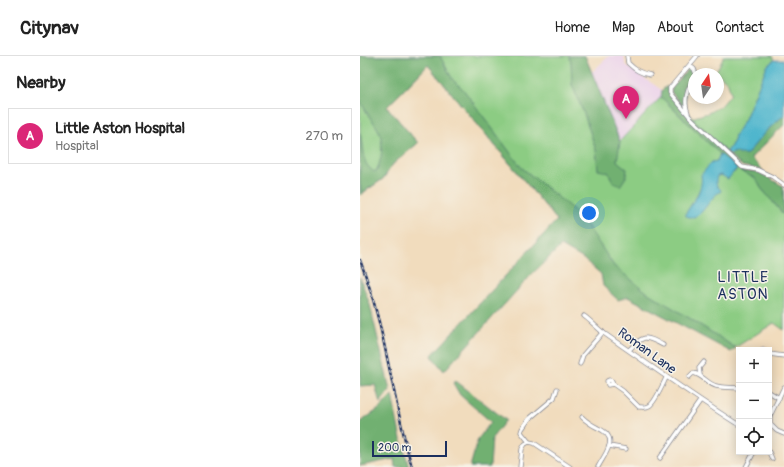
<!DOCTYPE html>
<meta charset="utf-8">
<style>
body{margin:0;font-family:Pangolin,sans-serif;background:#f6f6f6;color:#222}
.controls{position:absolute;right:12px;bottom:12px;display:grid;overflow:hidden;border-radius:0px;box-shadow:0 2px 10px #0003}
.controls button{width:36px;height:36px;display:grid;place-items:center;padding:0;border:0;border-bottom:1px solid #e0e0e0;background:#fff;color:#222;font:20px sans-serif}
.compass{position:absolute;left:328px;top:12px;width:36px;height:36px;border-radius:50%;background:#fff;box-shadow:0 2px 10px #0003;rotate:13deg}
.scale{position:absolute;left:12px;bottom:10px;width:75px;box-sizing:border-box;padding-left:4px;border:2px solid #1b2f5e;border-top:0;font-size:11px;line-height:14px;white-space:nowrap;color:#1b2f5e;-webkit-text-stroke:3px #f7f3e8;paint-order:stroke}
.you{position:absolute;left:229px;top:157px;width:14px;height:14px;margin:-10px;border:3px solid #fff;border-radius:50%;background:#1a73e8;box-shadow:0 0 0 6px #1a73e833}
.badge{display:grid;place-items:center;width:26px;height:26px;border-radius:50%;background:#db2777;color:#fff;font-size:13px;font-weight:700}
.pin{position:absolute;translate:-50% -33px;filter:drop-shadow(0 1px 2px #0008)}
.pin::after{content:'';position:absolute;top:21px;width:14px;height:12px;background:inherit;clip-path:polygon(0 0,100% 0,50% 100%)}
.list{margin:0;padding:0;list-style:none}
h2{display:flex;justify-content:space-between;align-items:center;height:52px;margin:0;padding:0 16px;font-size:17px}
h2 small{font-size:13px;font-weight:400;color:#767676}
.list li{display:grid;grid-template-columns:26px 1fr auto;gap:12px;align-items:center;box-sizing:border-box;height:56px;margin:0 8px 8px;padding:0 8px;border:1px solid #e0e0e0;border-radius:0px}
.list b{display:block;font-size:15px;white-space:nowrap}
.list p{margin:0;font-size:13px;white-space:nowrap;color:#767676}
.list em{font-size:13px;font-style:normal;color:#767676}
.icon{flex:none;width:22px;height:22px;fill:none;stroke:currentColor;stroke-width:2;stroke-linecap:round;stroke-linejoin:round}
.map{position:relative;flex:none;width:424px;height:411px;overflow:hidden}
header{display:flex;align-items:center;gap:24px;box-sizing:border-box;height:56px;padding:0 20px;background:#fff;border-bottom:1px solid #e0e0e0}
header strong{font-size:19px}
nav{display:flex;gap:22px;margin-inline-start:auto;font-size:14px}
main{display:flex}
aside{flex:1;background:#fff}
.map>svg:first-child{display:block}
.built{fill:#ebd1eb}
.green{fill:#8ccc83;stroke:#547e70}
.forest{fill:#71b071;stroke:#467068}
.water{fill:#4fb6cd;stroke:#357296}
.lines{fill:none;stroke-linecap:round;stroke-linejoin:round}
.minor-casing{stroke:#86868e;stroke-width:5}
.minor{stroke:#fff;stroke-width:3.5}
.rail-casing{stroke:#1b2f5e;stroke-width:2.5}
.rail{stroke:#f7f3e8;stroke-width:1;stroke-dasharray:3;stroke-linecap:butt}
.labels{text-anchor:middle;dominant-baseline:central;stroke-width:3;stroke-linejoin:round;paint-order:stroke}
.street-label{font-size:13px;fill:#1b2f5e;stroke:#f7f3e8}
.quarter-label{font-size:15px;letter-spacing:1px;fill:#1b2f5e;stroke:#f7f3e8}
</style>
<header>
<strong>Citynav</strong>
<nav><a>Home</a><a>Map</a><a>About</a><a>Contact</a></nav>
</header>
<main>
<aside>
<h2>Nearby<small></small></h2>
<ul class="list">
<li><span class="badge">A</span><div><b>Little Aston Hospital</b><p>Hospital</p></div><em>270 m</em></li>
</ul>
</aside>
<div class="map">
<svg width="424" height="411" viewBox="0 0 424 411">
<rect width="100%" height="100%" fill="#f7f3e8"/>
<filter id="ink" filterUnits="userSpaceOnUse"><feTurbulence type="fractalNoise" baseFrequency=".025" numOctaves="2"/><feDisplacementMap in="SourceGraphic" scale="8" xChannelSelector="R" yChannelSelector="G"/><feConvolveMatrix kernelMatrix="1 2 1 2 8 2 1 2 1" color-interpolation-filters="sRGB"/></filter>
<filter id="wash" filterUnits="userSpaceOnUse"><feTurbulence type="fractalNoise" baseFrequency=".012" numOctaves="4" result="noise"/><feDisplacementMap in="SourceGraphic" scale="16" xChannelSelector="R" yChannelSelector="G"/><feGaussianBlur stdDeviation="0.9" result="paint"/><feColorMatrix in="noise" values="0 0 0 0 0 0 0 0 0 0 0 0 0 0 0 0 0 1.4 0 .05"/><feComposite in="paint" operator="in"/></filter>
<g filter="url(#wash)">
<rect width="100%" height="100%" fill="#f1dcbd"/>
<polygon class="built" points="249,0 264,0 265,8 276,17 302,34 301,41 260,86 232,16"/>
<g class="green">
<path d="M 0,0 L 225,0 L 260,85 L 301,41 L 360,98 L 357,105 L 352,106 C 347,113 346,121 342,129 C 337,139 332,148 326,157 L 343,154 L 355,138 L 357,131 L 355,126 L 357,120 L 361,119 L 365,120 L 375,116 L 377,112 L 396,123 L 401,132 L 424,159 L 424,274 L 414,267 L 376,291 L 361,290 L 268,241 L 197,164 L 68,9 L 27,51 L 58,87 L 33,108 L 23,123 L 0,139 Z"/>
<polygon points="364,0 412,0 414,4 407,10 385,63 375,79 374,85 367,96 331,62 348,57 362,49 371,38 368,27 356,16"/>
</g>
<g class="forest">
<path d="M 0,0 L 80,0 L 93,24 L 103,33 L 161,111 L 221,160 L 254,210 L 288,237 L 331,263 L 376,292 L 371,296 L 268,241 L 258,244 L 243,230 L 241,218 L 222,202 L 201,190 L 172,218 L 84,315 L 74,303 L 72,299 L 197,164 L 68,9 L 27,51 L 58,87 L 33,108 L 23,123 L 2,137 L 0,128 L 0,77 C 4,92 0,108 15,116 C 22,108 24,86 19,75 C 13,64 4,55 0,43 C 0,35 0,10 0,0 Z"/>
<polygon points="209,0 225,0 260,86 257,105 267,113 266,121 260,130 253,126 248,116 238,114 236,94 224,58 212,29 211,6"/>
<polygon points="330,11 335,18 325,37 324,51 311,36 312,32"/>
<polygon points="307,30 309,37 379,110 377,112 360,98 301,41 302,34"/>
<polygon points="424,59 424,69 391,102 403,114 382,110 369,98 376,96 387,98 406,75"/>
<polygon points="381,115 398,116 423,130 424,159 401,132 396,123"/>
<polygon points="0,221 10,249 30,334 20,347 15,329 0,330"/>
<polygon points="96,325 146,364 132,382 130,411 110,411 118,383 131,366 100,339 93,327"/>
<polygon points="32,339 40,379 49,411 35,411 34,403 0,410 0,366 19,353"/>
</g>
<g class="water">
<polygon points="414,4 424,4 424,59 406,75 387,98 379,98 376,96 369,98 367,96 374,85 375,79 385,63 407,10"/>
<path d="M 360,98 L 377,112 L 368,123 L 361,119 L 357,120 C 355,127 356,130 361,134 L 360,136 C 348,141 342,167 326,160 L 326,157 C 333,146 344,133 341,119 L 352,106 L 357,105 Z"/>
</g>
</g>
<g filter="url(#ink)">
<g class="lines">
<defs>
<g id="minor">
<path d="M 267,0 L 268,7 C 275,14 280,17 290,19"/>
<polyline points="337,0 310,32 310,37 330,61 382,111 398,114 413,121 424,129"/>
<polyline points="330,10 334,13 336,18"/>
<path d="M 328,57 C 323,44 327,33 334,22"/>
<path d="M 224,260 C 231,265 237,272 245,278 C 289,309 333,340 379,369"/>
<polyline points="403,293 403,294"/>
<path d="M 269,294 C 284,279 284,279 303,289"/>
<polyline points="409,298 424,300"/>
<polyline points="220,308 223,299 243,276"/>
<polyline points="340,319 339,312 344,306"/>
<path d="M 329,321 L 333,317 C 343,319 346,327 356,330 C 363,332 372,331 379,332"/>
<path d="M 253,328 L 248,329 L 247,325 L 249,324 L 252,325 L 253,328 L 263,335 L 279,351 C 282,351 286,352 289,350 C 295,347 303,328 306,322"/>
<polyline points="197,333 194,342 169,363 162,373 161,376 169,386 174,387 210,411"/>
<polyline points="409,336 419,342"/>
<polyline points="410,360 410,368 417,375 424,378"/>
<path d="M 222,361 C 227,366 232,369 238,372 C 260,382 246,396 238,411"/>
<polyline points="409,362 424,331"/>
<polyline points="249,390 266,393"/>
<polyline points="409,396 412,403"/>
<polyline points="300,402 340,345"/>
<polyline points="160,411 162,393 165,388 169,386"/>
<polyline points="386,411 394,396"/>
</g>
</defs>
<use href="#minor" class="minor-casing"/>
<use href="#minor" class="minor"/>
<defs>
<path id="rail" d="M 0,204 C 26,272 32,342 52,411"/>
</defs>
<use href="#rail" class="rail-casing"/>
<use href="#rail" class="rail"/>
</g>
</g>
<g class="labels">
<g class="street-label">
<text transform="translate(287 295) rotate(36)">Roman Lane</text>
</g>
<g class="quarter-label">
<text x="383" y="221">LITTLE<tspan x="383" dy="17">ASTON</tspan></text>
</g>
</g>
</svg>
<div class="controls">
<button>+</button>
<button>−</button>
<button><svg class="icon" aria-label="locate" viewBox="0 0 24 24"><circle cx="12" cy="12" r="6"/><path d="M12 2v4M12 18v4M2 12h4M18 12h4"/></svg></button>
</div>
<svg class="compass" viewBox="-18 -18 36 36"><path d="M0-13l5 13h-10z" fill="#e53935"/><path d="M0 13l5-13h-10z" fill="#767676"/></svg>
<div class="scale">200 m</div>
<div class="you"></div>
<div class="pin badge" style="left:266px;top:63px">A</div>
</div>
</main>
